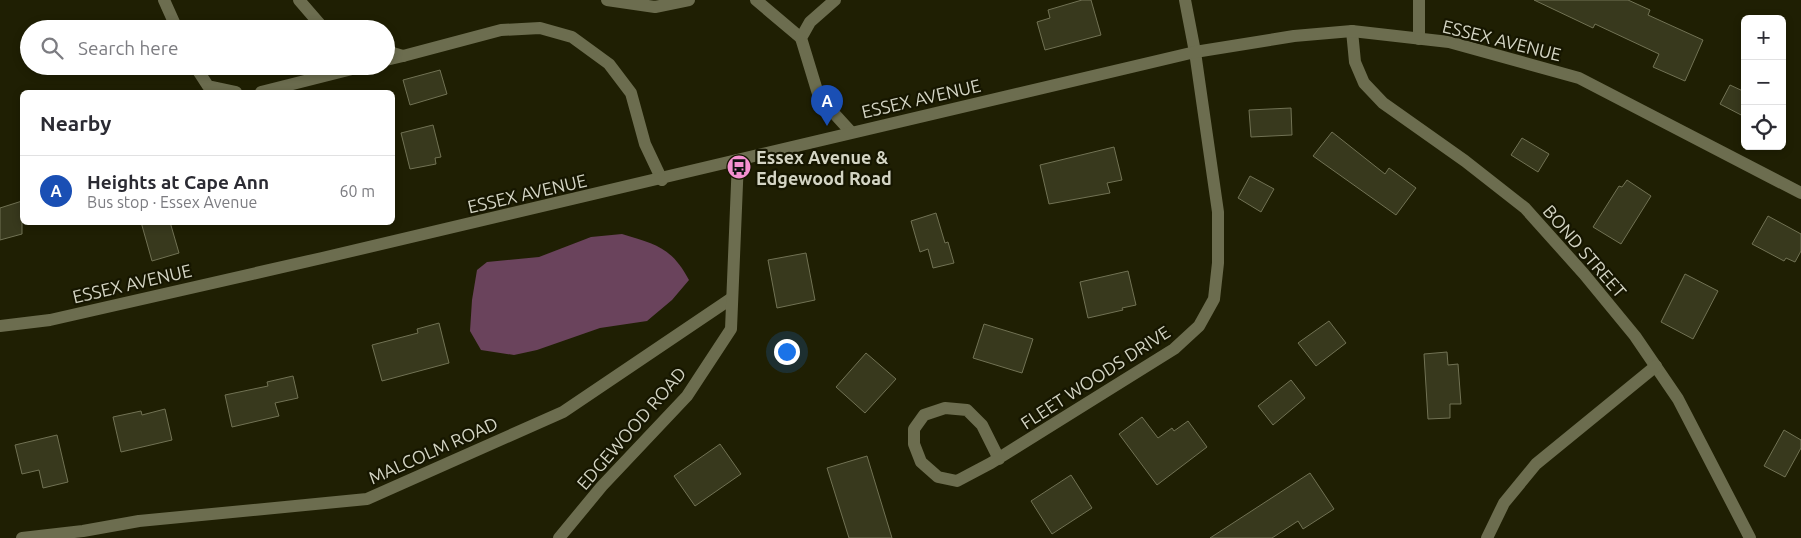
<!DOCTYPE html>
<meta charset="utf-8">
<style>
body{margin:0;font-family:Ubuntu,sans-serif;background:#f2f2f3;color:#2b2b33}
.controls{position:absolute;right:15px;top:15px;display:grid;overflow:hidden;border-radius:8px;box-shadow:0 2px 8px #0003}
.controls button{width:45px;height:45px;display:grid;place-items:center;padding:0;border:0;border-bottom:1px solid #e1e1e2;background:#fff;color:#2b2b33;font:25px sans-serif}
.you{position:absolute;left:786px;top:351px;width:18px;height:18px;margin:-12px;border:4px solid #fff;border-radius:50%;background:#1a73e8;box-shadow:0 0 0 8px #1a73e833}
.badge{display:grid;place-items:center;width:32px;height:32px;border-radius:50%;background:#86587a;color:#fff;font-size:16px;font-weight:700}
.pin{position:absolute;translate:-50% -41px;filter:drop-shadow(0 1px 2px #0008)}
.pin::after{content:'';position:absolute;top:26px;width:18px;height:15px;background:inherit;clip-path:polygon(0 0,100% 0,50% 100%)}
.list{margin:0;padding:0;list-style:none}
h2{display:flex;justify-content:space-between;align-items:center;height:65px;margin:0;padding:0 20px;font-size:21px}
h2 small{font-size:16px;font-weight:400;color:#7c7c81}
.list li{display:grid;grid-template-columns:32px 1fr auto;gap:15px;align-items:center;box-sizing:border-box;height:70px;padding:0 20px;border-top:1px solid #e1e1e2}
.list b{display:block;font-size:19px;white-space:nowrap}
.list p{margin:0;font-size:16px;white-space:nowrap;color:#7c7c81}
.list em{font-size:16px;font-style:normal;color:#7c7c81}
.icon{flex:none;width:28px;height:28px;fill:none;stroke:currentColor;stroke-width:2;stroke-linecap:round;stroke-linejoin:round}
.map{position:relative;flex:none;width:1801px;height:538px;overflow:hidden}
.search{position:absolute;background:#fff;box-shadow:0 2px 8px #0003;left:20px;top:20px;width:375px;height:55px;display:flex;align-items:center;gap:12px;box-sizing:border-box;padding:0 18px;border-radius:28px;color:#7c7c81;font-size:19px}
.panel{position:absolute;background:#fff;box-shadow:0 2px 8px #0003;left:20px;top:90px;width:375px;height:135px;border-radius:8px}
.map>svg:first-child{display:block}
.water{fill:#6a435c}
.building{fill:#38391d;stroke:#717254}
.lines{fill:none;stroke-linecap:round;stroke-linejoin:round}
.service{stroke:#6c6d4f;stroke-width:12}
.minor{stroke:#6c6d4f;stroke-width:12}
.tertiary{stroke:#6c6d4f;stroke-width:12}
.labels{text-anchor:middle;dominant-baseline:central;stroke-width:4.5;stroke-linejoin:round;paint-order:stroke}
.street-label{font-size:18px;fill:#d4d5c4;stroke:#161600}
.poi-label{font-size:18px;font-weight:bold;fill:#d4d5c4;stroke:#161600;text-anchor:start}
</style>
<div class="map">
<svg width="1801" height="538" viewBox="0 0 1801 538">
<rect width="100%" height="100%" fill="#1f1f03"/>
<path class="water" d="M 622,234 C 656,244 672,248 689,280 L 672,300 L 647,321 L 600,328 L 537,350 L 514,355 L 481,350 L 470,331 L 472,300 L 477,270 L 487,262 L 539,257 L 591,237 Z"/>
<g class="building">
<polygon points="1082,0 1091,0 1101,35 1045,50 1037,22 1050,18 1048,10"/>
<polygon points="1534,0 1628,0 1650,10 1648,15 1703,40 1685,81 1653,67 1659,54 1595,24 1593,28"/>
<polygon points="440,70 447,94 410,105 403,80"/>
<polygon points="1730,85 1745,92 1745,117 1720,104"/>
<polygon points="1291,108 1292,135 1251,137 1249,110"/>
<polygon points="433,125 441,157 435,158 436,164 410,169 401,133"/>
<polygon points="1332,132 1385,174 1389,168 1416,188 1396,215 1313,156"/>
<polygon points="1522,138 1549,154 1538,172 1511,155"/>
<polygon points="1114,147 1122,180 1107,183 1110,193 1049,204 1040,165"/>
<polygon points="1250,176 1274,189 1261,212 1238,198"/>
<polygon points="1627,180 1651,196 1621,244 1593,227 1619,186 1622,187"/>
<polygon points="22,201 22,234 0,240 0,208"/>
<polygon points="936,213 945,243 948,242 954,263 933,268 928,249 920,252 911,221"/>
<polygon points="1768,216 1801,234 1801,251 1795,262 1786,258 1784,261 1752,244"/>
<polygon points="141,222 170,222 179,253 152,261"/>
<polygon points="806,253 815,300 777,308 768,260"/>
<polygon points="1128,271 1136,305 1122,308 1123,310 1088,318 1080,282"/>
<polygon points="1685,274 1718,291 1693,339 1661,322"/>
<polygon points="1329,321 1346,343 1316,366 1298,343"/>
<polygon points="439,323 449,363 382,381 372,345 418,333 417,329"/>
<polygon points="984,324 1033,339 1022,373 973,358"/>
<polygon points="1447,352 1448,365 1458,364 1461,404 1450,404 1450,418 1428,419 1424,354"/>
<polygon points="866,353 896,379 865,413 836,387"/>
<polygon points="293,376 298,398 275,403 279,416 232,427 225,395 268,386 267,382"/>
<polygon points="1291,380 1305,398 1273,425 1258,406"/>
<polygon points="165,409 172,440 121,452 113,417 141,411 142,415"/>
<polygon points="1142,417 1158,438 1172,428 1174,431 1188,421 1207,447 1157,485 1119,434"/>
<polygon points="1784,430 1801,440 1801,448 1785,477 1764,466"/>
<polygon points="57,435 68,482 43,488 39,470 22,474 15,445"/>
<polygon points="720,444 741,474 695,506 674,476"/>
<polygon points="867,456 892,538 849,538 827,468"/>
<polygon points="1310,473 1334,509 1303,529 1298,521 1272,538 1210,538"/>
<polygon points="1071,475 1092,508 1052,534 1031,501"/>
</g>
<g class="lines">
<g class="service">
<polyline points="164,0 177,29"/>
<polyline points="607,0 655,7 689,0"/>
<polyline points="756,0 801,38"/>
<polyline points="1185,0 1195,52"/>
<polyline points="1419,39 1419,0"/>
<polyline points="386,60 403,56"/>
<polyline points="195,66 208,86 236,92"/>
<polyline points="261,92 364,66"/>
</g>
<g class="minor">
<polyline points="299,0 324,29"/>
<polyline points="835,0 810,22 801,38 819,97 851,132"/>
<polyline points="1352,31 1355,62 1364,83 1383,103 1465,161 1525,208 1584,274 1635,336 1678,399 1750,538"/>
<polyline points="386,51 403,56 501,30 540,28 572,37 609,64 631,93 645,144 662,180"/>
<polyline points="999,459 982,425 967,410 945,408 924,415 914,429 914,444 921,462 938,477 957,481 991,463 1174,349 1199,326 1214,299 1218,263 1218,212 1195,52"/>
<polyline points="22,538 83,531 139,521 367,499 563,412 732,298"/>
<polyline points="559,538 602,486 687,396 731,329 738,160"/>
<polyline points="1487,538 1504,503 1536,464 1656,366"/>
</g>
<polyline class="tertiary" points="0,326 50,320 322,258 1195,52 1294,36 1352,31 1449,42 1579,78 1801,193"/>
</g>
<defs>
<symbol id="bus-disc" viewBox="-11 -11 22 22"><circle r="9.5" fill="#f590d1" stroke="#161600"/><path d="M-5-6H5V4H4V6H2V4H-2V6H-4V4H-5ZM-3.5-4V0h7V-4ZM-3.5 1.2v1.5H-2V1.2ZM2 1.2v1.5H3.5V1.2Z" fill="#111"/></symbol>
</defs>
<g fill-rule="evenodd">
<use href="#bus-disc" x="725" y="153" width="28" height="28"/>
</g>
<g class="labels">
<g class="street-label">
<text transform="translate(1502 40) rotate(14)">ESSEX AVENUE</text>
<text transform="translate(921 98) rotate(-13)">ESSEX AVENUE</text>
<text transform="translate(527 193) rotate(-13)">ESSEX AVENUE</text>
<text transform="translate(1585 251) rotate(49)">BOND STREET</text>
<text transform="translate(132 283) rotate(-13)">ESSEX AVENUE</text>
<text transform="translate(1095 377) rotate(-33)">FLEET WOODS DRIVE</text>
<text transform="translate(631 428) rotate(-49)">EDGEWOOD ROAD</text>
<text transform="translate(433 450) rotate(-24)">MALCOLM ROAD</text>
</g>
<g class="poi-label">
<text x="756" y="157">Essex Avenue &amp;<tspan x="756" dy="21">Edgewood Road</tspan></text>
</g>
</g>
</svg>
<div class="controls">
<button>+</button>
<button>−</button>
<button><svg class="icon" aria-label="locate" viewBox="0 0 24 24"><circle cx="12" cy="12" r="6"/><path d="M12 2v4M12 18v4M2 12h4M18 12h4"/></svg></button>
</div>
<div class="you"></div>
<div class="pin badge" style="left:827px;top:126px;background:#1a4fb4">A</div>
<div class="search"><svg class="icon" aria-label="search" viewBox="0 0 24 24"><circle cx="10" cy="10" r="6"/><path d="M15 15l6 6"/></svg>Search here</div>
<section class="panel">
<h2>Nearby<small></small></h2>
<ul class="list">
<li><span class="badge" style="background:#1a4fb4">A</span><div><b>Heights at Cape Ann</b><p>Bus stop · Essex Avenue</p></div><em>60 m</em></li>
</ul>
</section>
</div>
